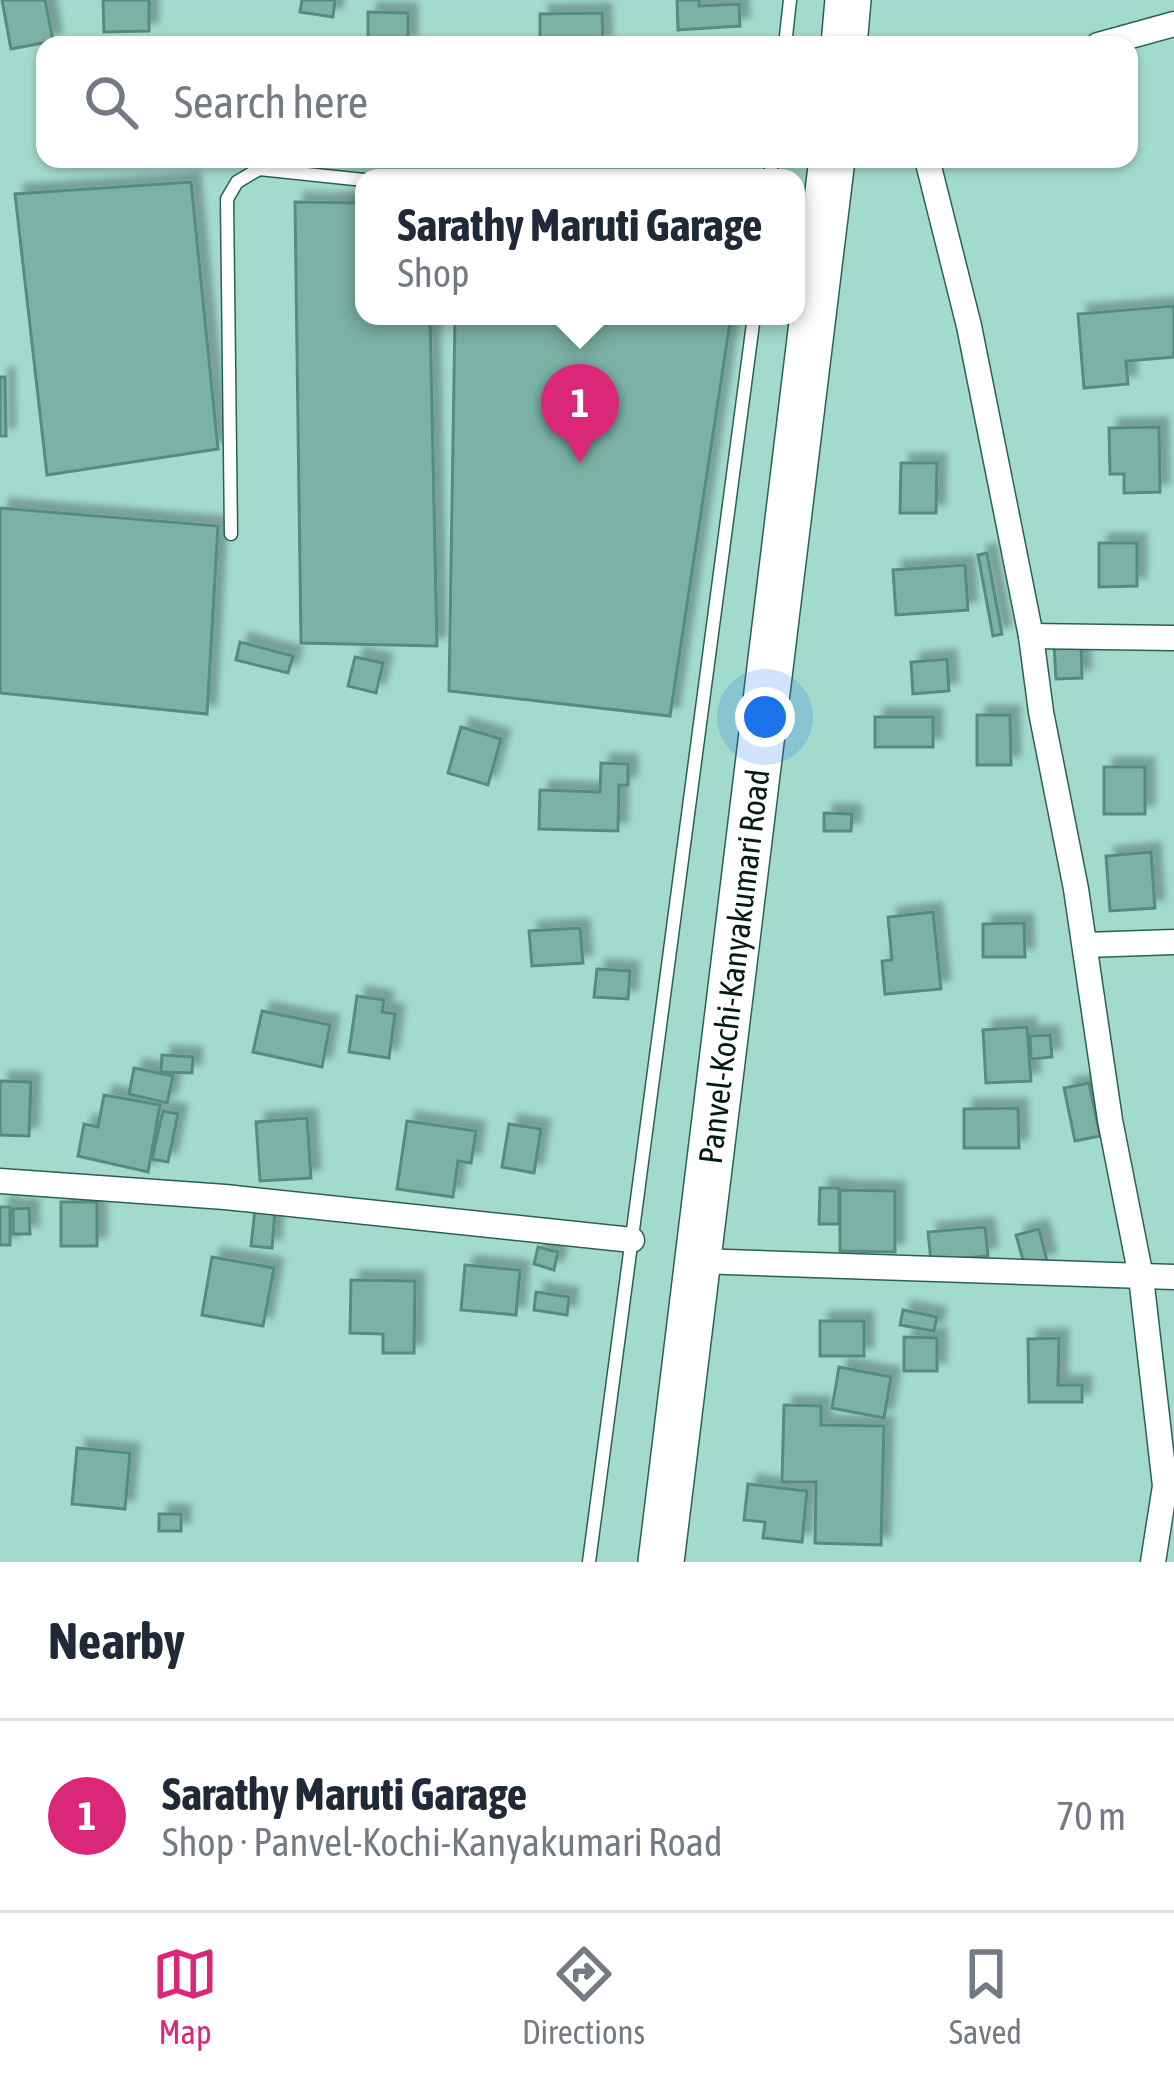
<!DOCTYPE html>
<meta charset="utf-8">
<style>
body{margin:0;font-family:"Asap Condensed",sans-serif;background:#f6f6f7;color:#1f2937}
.you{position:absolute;left:765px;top:717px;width:42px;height:42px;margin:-30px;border:9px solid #fff;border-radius:50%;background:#1a73e8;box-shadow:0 0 0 18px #1a73e833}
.badge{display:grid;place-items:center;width:78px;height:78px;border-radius:50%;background:#db2777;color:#fff;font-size:39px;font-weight:700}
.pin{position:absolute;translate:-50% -99px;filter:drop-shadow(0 3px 6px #0008)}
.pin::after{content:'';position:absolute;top:63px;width:42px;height:36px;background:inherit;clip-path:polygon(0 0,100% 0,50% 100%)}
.popup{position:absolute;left:355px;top:169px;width:450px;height:156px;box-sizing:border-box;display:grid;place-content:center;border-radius:24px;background:#fff;filter:drop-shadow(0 3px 9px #0005);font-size:39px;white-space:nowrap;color:#747a83}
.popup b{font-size:45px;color:#1f2937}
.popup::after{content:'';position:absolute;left:50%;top:100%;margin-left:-24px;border:24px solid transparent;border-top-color:#fff}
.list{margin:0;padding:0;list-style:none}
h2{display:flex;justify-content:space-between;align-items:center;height:156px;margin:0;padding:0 48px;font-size:51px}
h2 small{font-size:39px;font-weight:400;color:#747a83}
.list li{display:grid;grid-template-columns:78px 1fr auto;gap:36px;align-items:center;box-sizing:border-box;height:192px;padding:0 48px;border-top:3px solid #e0e1e3}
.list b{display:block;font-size:45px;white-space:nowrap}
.list p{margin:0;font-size:39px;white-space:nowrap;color:#747a83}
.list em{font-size:39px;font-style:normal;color:#747a83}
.icon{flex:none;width:66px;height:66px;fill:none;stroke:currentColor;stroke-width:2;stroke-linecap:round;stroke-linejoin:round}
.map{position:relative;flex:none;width:1174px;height:1562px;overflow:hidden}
.search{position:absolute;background:#fff;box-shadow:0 3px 9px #0004;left:36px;right:36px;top:36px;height:132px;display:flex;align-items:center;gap:30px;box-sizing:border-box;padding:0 42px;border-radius:24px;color:#747a83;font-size:45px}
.sheet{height:348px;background:#fff}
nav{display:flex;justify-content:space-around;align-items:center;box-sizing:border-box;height:168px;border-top:3px solid #e0e1e3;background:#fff;font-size:33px;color:#747a83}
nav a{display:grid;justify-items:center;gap:6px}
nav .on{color:#db2777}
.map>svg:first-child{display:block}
.building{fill:#7cb1a6;stroke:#568b80;stroke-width:3;filter:url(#shadow)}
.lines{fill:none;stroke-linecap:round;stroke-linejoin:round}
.lane-casing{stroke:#2b6056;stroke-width:15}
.street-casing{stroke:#2b6056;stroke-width:27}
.highway-casing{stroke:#2b6056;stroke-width:48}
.lane{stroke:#fff;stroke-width:12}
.street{stroke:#fff;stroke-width:24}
.highway{stroke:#fff;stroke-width:45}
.labels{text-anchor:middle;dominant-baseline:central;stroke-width:9;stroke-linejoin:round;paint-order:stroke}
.street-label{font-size:33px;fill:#041a16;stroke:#afe7db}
</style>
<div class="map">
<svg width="1174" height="1562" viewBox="0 0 1174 1562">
<defs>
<filter id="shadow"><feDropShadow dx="9" dy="-9" stdDeviation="3" flood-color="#0004"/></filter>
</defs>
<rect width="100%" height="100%" fill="#a3dace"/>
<g class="building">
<polygon points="2,0 45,0 53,41 11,49"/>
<polygon points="103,0 149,0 149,31 104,32"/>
<polygon points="302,0 335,0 333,17 300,12"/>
<polygon points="677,0 699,0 699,6 739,4 740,26 678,30"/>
<polygon points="368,12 408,13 408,45 368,45"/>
<polygon points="602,13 603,45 540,45 540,14"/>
<polygon points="191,182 218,449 47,475 15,194"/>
<polygon points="295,202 364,203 364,316 430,316 437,646 301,643"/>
<polygon points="1174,306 1174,357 1126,361 1128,384 1084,388 1078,314"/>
<polygon points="455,316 731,316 670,716 449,691"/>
<polygon points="0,377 5,377 6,436 0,436"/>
<polygon points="1159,427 1160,492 1124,493 1124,474 1110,474 1109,428"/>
<polygon points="901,463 937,463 936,513 900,513"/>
<polygon points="0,508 218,526 207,714 0,693"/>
<polygon points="1099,543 1137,543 1137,586 1099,587"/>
<polygon points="987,553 1002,634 993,636 978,555"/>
<polygon points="965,565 968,610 896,615 893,570"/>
<polygon points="240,642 293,656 288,673 236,660"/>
<polygon points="1081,644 1082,678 1056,679 1054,645"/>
<polygon points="355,657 383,663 376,693 348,686"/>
<polygon points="947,659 949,691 913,694 911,662"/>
<polygon points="977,715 1010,715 1011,765 977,765"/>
<rect x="875" y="717" width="58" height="30"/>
<polygon points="461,727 501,739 488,785 448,773"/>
<polygon points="601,763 628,764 628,785 619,785 618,831 539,829 540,790 600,792"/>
<rect x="1104" y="767" width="41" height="47"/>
<polygon points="824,813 852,814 851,831 824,831"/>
<polygon points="1151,852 1155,908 1110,911 1106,856"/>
<polygon points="933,912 941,989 885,994 882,961 892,960 888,917"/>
<polygon points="1024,923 1025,957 983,957 983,924"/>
<polygon points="580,928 583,963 532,966 529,931"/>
<polygon points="597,969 630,971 628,999 594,997"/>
<polygon points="357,996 384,1000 382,1012 395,1014 389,1058 349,1052"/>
<polygon points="262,1011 330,1025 322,1067 253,1052"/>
<polygon points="1027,1027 1031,1081 986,1083 983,1030"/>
<polygon points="1050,1035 1052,1057 1031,1059 1030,1036"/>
<polygon points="162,1055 193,1057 192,1073 161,1072"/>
<polygon points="134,1068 173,1076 167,1103 129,1094"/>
<polygon points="0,1081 31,1082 29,1136 0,1135"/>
<polygon points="1089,1083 1100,1136 1075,1141 1064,1088"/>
<polygon points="104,1095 160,1105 148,1172 78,1156 84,1124 98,1127"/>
<polygon points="1018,1108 1019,1148 964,1148 964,1109"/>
<polygon points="163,1111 178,1114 168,1162 152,1159"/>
<polygon points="307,1118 311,1178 260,1181 256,1122"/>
<polygon points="407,1121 476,1131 471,1163 458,1161 453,1197 397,1189"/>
<polygon points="509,1124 541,1129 534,1173 502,1167"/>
<polygon points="820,1188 839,1188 839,1224 819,1224"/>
<polygon points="840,1190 895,1191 895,1252 840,1251"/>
<rect x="61" y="1202" width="36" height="44"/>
<rect x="0" y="1207" width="10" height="38"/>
<polygon points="29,1208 30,1234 13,1234 13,1209"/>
<polygon points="255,1209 275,1211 272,1248 251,1246"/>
<polygon points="985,1227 988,1256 931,1261 928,1232"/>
<polygon points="1039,1229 1047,1261 1025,1267 1016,1235"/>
<polygon points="538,1247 558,1252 554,1270 534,1264"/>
<polygon points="212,1257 274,1268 263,1326 202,1315"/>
<polygon points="465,1265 520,1270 516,1315 461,1310"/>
<polygon points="351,1280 415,1281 414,1353 383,1353 383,1334 350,1333"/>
<polygon points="536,1292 569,1297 567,1315 534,1310"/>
<polygon points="903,1310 937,1317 934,1331 900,1325"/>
<rect x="820" y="1321" width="44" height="35"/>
<polygon points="904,1337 937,1338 937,1371 904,1371"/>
<polygon points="1059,1338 1058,1385 1082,1385 1082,1402 1029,1402 1028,1339"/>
<polygon points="839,1367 891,1377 884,1418 832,1408"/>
<polygon points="784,1405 821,1406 821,1425 884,1426 881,1545 815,1543 816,1482 782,1482"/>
<polygon points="77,1448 130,1453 125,1509 72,1504"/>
<polygon points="748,1484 807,1491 802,1542 763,1538 765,1522 744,1520"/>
<rect x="159" y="1514" width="22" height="17"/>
</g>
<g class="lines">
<defs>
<g id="lane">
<polyline points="785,45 790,0"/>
<polyline points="770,178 772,159"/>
<polyline points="231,534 227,199 237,182 259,169 364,180"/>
<polyline points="589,1562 754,316"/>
</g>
<g id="street">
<polyline points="1098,45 1174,24"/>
<polyline points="927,159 969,326 1031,636 1041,712 1076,889 1110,1120 1141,1277 1165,1486 1153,1562"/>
<polyline points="1031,636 1174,638"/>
<polyline points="1085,945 1174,942"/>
<polyline points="0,1181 225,1197 632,1240"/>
<polyline points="697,1261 1174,1277"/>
</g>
<g id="highway">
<polyline points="844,45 848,0"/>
<path id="s1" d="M 661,1562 L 832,159"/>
</g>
</defs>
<use href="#lane" class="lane-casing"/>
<use href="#street" class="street-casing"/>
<use href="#highway" class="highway-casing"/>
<use href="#lane" class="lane"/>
<use href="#street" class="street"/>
<use href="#highway" class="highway"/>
</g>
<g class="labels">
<g class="street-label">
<text stroke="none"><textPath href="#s1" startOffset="600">Panvel-Kochi-Kanyakumari Road</textPath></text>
</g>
</g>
</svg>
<div class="you"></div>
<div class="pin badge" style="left:580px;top:463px">1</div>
<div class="popup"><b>Sarathy Maruti Garage</b>Shop</div>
<div class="search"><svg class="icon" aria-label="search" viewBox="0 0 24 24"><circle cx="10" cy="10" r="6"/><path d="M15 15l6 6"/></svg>Search here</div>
</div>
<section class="sheet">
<h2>Nearby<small></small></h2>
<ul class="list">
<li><span class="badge">1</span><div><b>Sarathy Maruti Garage</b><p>Shop · Panvel-Kochi-Kanyakumari Road</p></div><em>70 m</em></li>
</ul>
</section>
<nav>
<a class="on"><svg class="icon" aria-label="map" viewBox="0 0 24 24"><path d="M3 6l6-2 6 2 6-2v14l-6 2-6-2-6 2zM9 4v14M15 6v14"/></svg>Map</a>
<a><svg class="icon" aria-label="directions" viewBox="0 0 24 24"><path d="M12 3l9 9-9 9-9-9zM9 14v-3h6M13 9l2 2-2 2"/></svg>Directions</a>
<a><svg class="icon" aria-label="saved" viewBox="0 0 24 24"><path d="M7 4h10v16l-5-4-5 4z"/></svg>Saved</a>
</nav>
